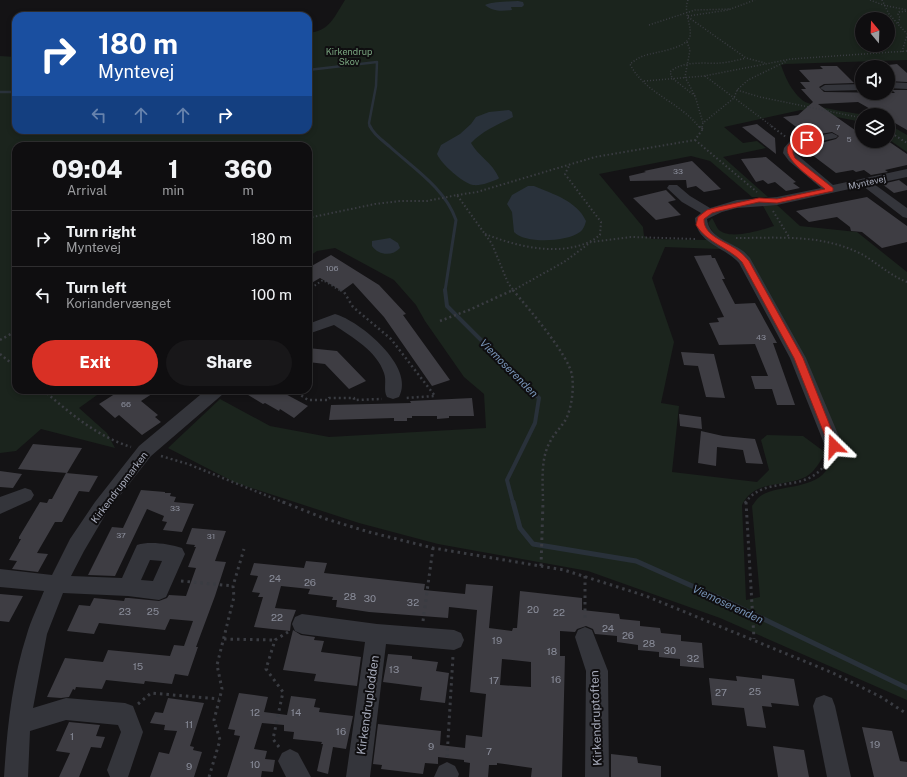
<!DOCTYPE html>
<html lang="en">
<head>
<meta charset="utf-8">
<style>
	:root { --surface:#0f0e10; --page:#181719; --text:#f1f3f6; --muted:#9b9c9f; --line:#2f2e30; --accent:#d93025 }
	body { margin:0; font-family:"Public Sans",sans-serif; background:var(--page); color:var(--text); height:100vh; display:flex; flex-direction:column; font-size:15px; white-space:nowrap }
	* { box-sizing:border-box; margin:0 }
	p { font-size:13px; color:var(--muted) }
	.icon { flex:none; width:22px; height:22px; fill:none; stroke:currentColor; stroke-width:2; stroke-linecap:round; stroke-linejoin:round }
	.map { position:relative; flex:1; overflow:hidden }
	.panel { position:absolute; left:12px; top:142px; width:300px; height:252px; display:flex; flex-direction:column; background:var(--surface); border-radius:12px; box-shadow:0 2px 6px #0003,0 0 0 1px var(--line) }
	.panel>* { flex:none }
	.top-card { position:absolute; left:12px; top:12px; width:300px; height:122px; border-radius:12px; box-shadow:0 2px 6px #0003,0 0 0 1px var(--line); background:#1a4fa0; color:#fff; overflow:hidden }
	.needle { width:26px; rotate:341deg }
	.fabs { position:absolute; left:855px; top:12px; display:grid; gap:8px }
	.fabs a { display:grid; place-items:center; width:40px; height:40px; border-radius:50%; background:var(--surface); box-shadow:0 2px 6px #0003,0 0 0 1px var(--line); font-size:20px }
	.pin { position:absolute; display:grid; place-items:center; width:34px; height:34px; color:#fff; margin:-17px; border:2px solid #fff; border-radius:50%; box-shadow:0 1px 4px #0007 }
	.me { position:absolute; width:44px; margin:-22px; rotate:338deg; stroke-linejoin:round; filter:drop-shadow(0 0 3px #0008) }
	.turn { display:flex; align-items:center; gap:14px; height:84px; padding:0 20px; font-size:18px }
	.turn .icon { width:52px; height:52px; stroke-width:2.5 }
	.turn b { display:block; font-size:28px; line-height:34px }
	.lanes { display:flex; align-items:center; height:38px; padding:0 20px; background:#0003; justify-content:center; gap:20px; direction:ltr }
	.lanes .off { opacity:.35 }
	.eta { display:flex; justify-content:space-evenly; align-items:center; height:68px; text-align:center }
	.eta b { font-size:24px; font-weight:800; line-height:28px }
	.cta { display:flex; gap:8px; margin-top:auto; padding:8px 20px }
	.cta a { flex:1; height:46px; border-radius:24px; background:var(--accent); color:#fff; font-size:16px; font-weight:800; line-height:46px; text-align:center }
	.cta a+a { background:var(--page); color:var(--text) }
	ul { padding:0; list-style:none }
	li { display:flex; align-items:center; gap:12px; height:56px; padding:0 20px; border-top:1px solid var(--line) }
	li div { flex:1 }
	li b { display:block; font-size:15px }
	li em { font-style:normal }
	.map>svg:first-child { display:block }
</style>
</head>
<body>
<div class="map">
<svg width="907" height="777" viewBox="0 0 907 777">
	<rect width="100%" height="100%" fill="#141315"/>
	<g fill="#1b241d" fill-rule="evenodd">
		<path d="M345,0H907V60L786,64L781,65C785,77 791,90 801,99C808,107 854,113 866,115H862V122L801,110L724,127L743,143L757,141L766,148L723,157L768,197H752L710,161L691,156L599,174L643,227L644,236L652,239L707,240L722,246L719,249L665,247L652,278L674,342L661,403L679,406L672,472L757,482L769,470L761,440L767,435L803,436L826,453C821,459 817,468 811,473C791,490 756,476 742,505L746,600L760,597L752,506C755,502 758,497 762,495C780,485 811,489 825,472C830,467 832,458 834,452L744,253C732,245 713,238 708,223L712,218C714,221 716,226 718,229C729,241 761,230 774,226L762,204L777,205L800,226L857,232L907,272V700L720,618L588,571L438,544L359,523L236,483L168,448L220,399L270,426L329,437L486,428L484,394L464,377L425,321L416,305L394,280L335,248L317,251L308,257V146H16V390H104L79,408L107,433L115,448L41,429L16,451L0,453V56L16,57V86L12,92H16V130H308V33C330,31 334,17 345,0ZM862,19H888V45H862Z"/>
		<polygon points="888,124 907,135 907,152 888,139"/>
	</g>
	<g fill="#29313a">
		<path d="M518,1L523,2L524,5L522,7H511L512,10C502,11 493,12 485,5C493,1 508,2 518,1Z"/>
		<path d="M509,110L512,112L513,117C499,124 482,131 471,143C478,156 492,162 499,178L498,179C491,182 481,186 473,185C463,183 441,164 437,154L441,145L460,134L471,124L476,117L489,112Z"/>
		<path d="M528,186H534C553,194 577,201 586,221C585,225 583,230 580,232C567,242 525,244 514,232L512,212L507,204L512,195Z"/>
		<path d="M390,238L398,243L400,248C392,257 378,255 372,246V241Z"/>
	</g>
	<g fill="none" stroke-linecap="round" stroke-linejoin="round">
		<g stroke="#29313a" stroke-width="2.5">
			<polyline points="308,70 377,62 376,86 369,123 370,127"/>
			<polyline points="0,92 16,92"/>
		</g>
		<path stroke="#29313a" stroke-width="3" d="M370,126C373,134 383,141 389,146C413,168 445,188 456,220L445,291"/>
		<polyline stroke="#29313a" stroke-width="4" points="445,290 447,306 539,398 535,423 507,480 513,503"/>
		<polyline stroke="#29313a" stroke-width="5" points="513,502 520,528 533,544 636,561 728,602 907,688"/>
	</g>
	<g fill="#3e3d43" fill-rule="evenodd">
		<polygon points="897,64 907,73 907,82 888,81 888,65"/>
		<polygon points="820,66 837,66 854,83 824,84 819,87 824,92 895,93 892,90 907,90 907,130 888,119 888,115 881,115 858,102 818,104 862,135 862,141 888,141 907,154 907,165 885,170 888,172 871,175 864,170 856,172 853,170 836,173 803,148 836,139 839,136 832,132 808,136 783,117 798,115 813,102 801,89 806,89 800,82 810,82 799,70 823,69"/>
		<polygon points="757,124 775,138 776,154 742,127"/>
		<polygon points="766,157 796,182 793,183 800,188 786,191 775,182 768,184 763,180 756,182 741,159"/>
		<polygon points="692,161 721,189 704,192 696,186 687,188 686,180 630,181 629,176 646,172 644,171"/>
		<polygon points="899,180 907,186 907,190 894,193 882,184"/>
		<polygon points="666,190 676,200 668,202 681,215 656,220 633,198"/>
		<polygon points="867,197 907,226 907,242 882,248 862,232 851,231 850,227 837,217 809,222 796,211"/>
		<polygon points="331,255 379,285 406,314 403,315 450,380 432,386 384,317 353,283 342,291 320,278 308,285 308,268"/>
		<polygon points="711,255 712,258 715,258 725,279 722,279 735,304 755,303 777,343 773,343 795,405 777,405 772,389 755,389 751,376 768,376 755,344 719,345 709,323 719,322 717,318 724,317 694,256"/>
		<polygon points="308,348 337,351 366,381 349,389 325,364 308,362"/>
		<polygon points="681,352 714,354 725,398 706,397 698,366 684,365"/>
		<polygon points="121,390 158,390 141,401 158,415 155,417 161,422 142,435 119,415 115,418 99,404"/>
		<polygon points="240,390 278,390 308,406 294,418 280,409 279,411 265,403 263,404"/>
		<polygon points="472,398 474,416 449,416 449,418 437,419 437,416 412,416 412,418 407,418 407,421 394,421 394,418 329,420 331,405 411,403 410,401"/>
		<polygon points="679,414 701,417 702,429 680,426"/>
		<polygon points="701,431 723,436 755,439 763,464 746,463 743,450 717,447 716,466 698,463"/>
		<polygon points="33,444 56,446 82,448 67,473 18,469"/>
		<polygon points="0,471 22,474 13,488 0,487"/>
		<polygon points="66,473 98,476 89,492 79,491 62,522 55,522 37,553 48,554 38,572 12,569 17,561 9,560 21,539 19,539 19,537 40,502 47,503 49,499 52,499"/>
		<polygon points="141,490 165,492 165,493 171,493 170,496 176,497 174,502 194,504 182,532 163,530 167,522 162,521 164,516 147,509 115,576 88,575 112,527 123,528"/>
		<polygon points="192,528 226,531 215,561 226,562 215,596 196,647 198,647 188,676 175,674 172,684 145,681 144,684 106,680 102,689 76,687 75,690 73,689 69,697 61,698 47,697 65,658 103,662 108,650 170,656 174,645 184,646 193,621 170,619 165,630 99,623 94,634 67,631 79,605 90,606 94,598 124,601 125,598 129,598 159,601 167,598 169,595 186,596 196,568 188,567 196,547 194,547 195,545 186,544"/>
		<path d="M306,561L327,563L324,573L425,584L424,590L465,594L466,584L493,586L489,628L512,631L513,628H517L520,591L582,598V610L619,614L620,619L640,621V626L660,628L661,633L681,635V641L702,643L704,668L680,666V659L659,657V652L638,650V645L617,642V636L595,634L593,629L586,626L577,629L575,632L560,631V656H565L562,777H531L532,768L497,763V765H489L488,777H469L470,763L464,762V760L438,757V764L425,763L423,774L381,769L382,765L373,764L378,724L441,731L440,745L465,748L466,735L482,737L486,694L470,692L477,610L449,607L448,618L369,612L336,607L337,600H332L333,597L308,594L310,589L281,586L275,608L296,610L291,623L290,631L254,627L263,597H258L260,593L252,592L258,576L250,575L254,563L304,568ZM502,659L531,662V687L500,685Z"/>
		<polygon points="0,594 23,596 9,622 0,621"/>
		<polygon points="293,630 301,635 315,637 314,640 324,641 321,652 361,657 357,686 314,681 316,674 283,670"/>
		<polygon points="388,654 412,656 412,659 438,662 436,671 449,673 445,703 420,700 422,687 383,682"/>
		<polygon points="762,675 794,679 799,706 771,703 772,707 762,706 766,728 747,726 744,708 712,705 709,678 737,681 736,676 762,679"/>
		<polygon points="239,693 268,697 264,712 287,715 291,696 316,699 314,707 320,708 319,712 353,716 346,749 333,747 328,774 317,771 323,744 321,744 322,742 293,739 294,732 284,731 284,725 262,723 254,749 267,751 265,759 275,760 273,772 262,771 261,777 227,777 240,736 234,735 235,730 228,729"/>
		<polygon points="168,698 204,703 190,746 194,747 193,750 202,752 194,777 150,777 159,752 169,754 177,731 164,730 165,725 150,723 155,712 163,713"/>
		<polygon points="69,722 100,725 96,736 105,737 101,748 91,747 79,777 59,777 70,753 56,751"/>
		<polygon points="862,727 892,731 900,761 907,762 907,777 874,777"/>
		<polygon points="773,746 804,750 809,777 778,777"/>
		<polygon points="611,754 637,757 638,763 661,766 661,777 611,777"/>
	</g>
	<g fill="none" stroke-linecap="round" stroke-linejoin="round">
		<g stroke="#3a3c42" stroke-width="1.5" stroke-dasharray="1 2" stroke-linecap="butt">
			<path d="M688,0C683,12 692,25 690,36C687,49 654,52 643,56C638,58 634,61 630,64C644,93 680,102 699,127"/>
			<polyline points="870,0 883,5 907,10"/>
			<polyline points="882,0 889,14 907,34"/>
			<polyline points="688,16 728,10 755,0"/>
			<polyline points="688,17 746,58 765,63"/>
			<polyline points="898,23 900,18 898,14 899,12 907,11"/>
			<polyline points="649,25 695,10 731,9"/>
			<polyline points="687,42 690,50 685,77 695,96 703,123"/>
			<polyline points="902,52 907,35"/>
			<polyline points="705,76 773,127"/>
			<polyline points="644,81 704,76 791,59 907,51"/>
			<polyline points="737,90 760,97 862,118"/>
			<path d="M695,96L672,78L670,72C683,60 705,64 721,63C730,62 738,60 746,58"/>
			<polyline points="702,127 703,123 734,98 737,90 748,80 787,61"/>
		</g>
		<g stroke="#3a3c42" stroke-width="2" stroke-dasharray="1.5 2.5" stroke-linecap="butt">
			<polyline points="771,126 786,137"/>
			<polyline points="702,129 703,126"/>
			<polyline points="888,131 907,143"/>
			<polyline points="695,140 757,192"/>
			<polyline points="457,195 477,192 595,157 695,140 702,130 699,126"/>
			<polyline points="773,211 789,237"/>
			<polyline points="308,218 375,204 400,201 427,201 457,195 492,244 508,283 514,291"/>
			<path d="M485,234C516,246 554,256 587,243C592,241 596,238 600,235L601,222L565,174L570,164"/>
			<path d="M736,238C776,238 819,234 857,252C875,260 888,275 907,282"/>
			<polyline points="308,290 323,280 341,291"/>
			<polyline points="512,291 564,262 591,242 631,237 697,239"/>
		</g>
		<g stroke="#3a3c42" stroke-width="2.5" stroke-dasharray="2 3" stroke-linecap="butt">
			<polyline points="340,290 344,292 353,307 391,339 435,396 405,398"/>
			<path d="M513,290C528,308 568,354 572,375C574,388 572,405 567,417C563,426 554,433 550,442C540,459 543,484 543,503"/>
			<polyline points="440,321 469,310 513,290"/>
			<polyline points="0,340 16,331"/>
			<polyline points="0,354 16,367"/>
			<path d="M43,390C70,413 96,436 131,447"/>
			<polyline points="287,390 289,392 291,390"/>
			<polyline points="293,390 308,400 328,400 329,398 354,398 354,400 382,399"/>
			<polyline points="161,456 188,464 285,503"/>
			<path d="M745,503C767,472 808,498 829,458"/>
		</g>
		<g stroke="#3a3c42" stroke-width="3" stroke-dasharray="2.5 4" stroke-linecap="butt">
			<polyline points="283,502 326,519 369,532 433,548 564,570 646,596 833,673 881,697 907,714"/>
			<polyline points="746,502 754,639"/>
			<polyline points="541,566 543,502"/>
			<polyline points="585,576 585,621"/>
			<polyline points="181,581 233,586"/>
			<polyline points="423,621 433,548"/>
			<polyline points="224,639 275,640"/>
			<polyline points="138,704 151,693 219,699"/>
			<polyline points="279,747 273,739 283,692 266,669 275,640 288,632"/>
			<polyline points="447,757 453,656"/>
			<polyline points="209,777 220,740 214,720 222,689 217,665 234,597 233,586 244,549"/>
		</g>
		<g fill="#34353b" fill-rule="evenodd">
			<polygon points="888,82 907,83 907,89 888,88"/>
			<polygon points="862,84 862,90 825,91 820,88 825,85"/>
			<path d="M832,133L838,136L836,138L798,146L795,153L833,185L907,169V177L874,184L907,208V218L903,217L863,186L777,205L737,208L722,212L707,219C709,237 728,241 740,249C744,251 747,255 750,258L806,358L843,446L840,451L834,453L828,451L825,446L790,358L739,263C725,247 696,243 695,218L701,213L682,202L667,188L669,185H677L690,196L710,208L737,200L777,197L821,188L789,161L783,153L784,148L790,141Z"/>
			<path d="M335,314C360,321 416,367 399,397L393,399L387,397C383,390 387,381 384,373C377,351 352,337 334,325L308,334V324Z"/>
			<path d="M206,390H225L223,394L151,456L107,512L84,551L71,576L122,578L137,545C150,541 169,544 182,548L185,554L166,597L159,600L128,596L63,593L47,634L33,708L66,698L125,703L133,706L143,732L128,777H110L107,770L121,732L118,725L66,720L30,731L28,777H4C7,729 12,680 27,634C31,620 38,606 44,591L0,587V569L52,575L70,539L95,502L139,446ZM150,560L162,561L153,581L141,580Z"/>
			<polygon points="25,488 31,490 34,495 31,500 0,514 0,497"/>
			<polygon points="302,614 377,624 454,630 461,633 464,640 461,647 454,650 386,644 370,777 346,777 365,642 302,634 295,631 292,624 295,617"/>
			<polygon points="585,627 592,630 608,671 609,777 585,777 586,671 575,637 578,630"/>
			<polygon points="824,695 832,698 835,706 851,777 827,777 813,706 816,698"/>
			<polygon points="290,749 298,753 311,777 286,777 278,761 282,753"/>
			<polygon points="447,762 455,766 459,774 458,777 434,777 439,766"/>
		</g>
	</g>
	<path fill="#d93025" stroke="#8d1f18" d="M807,139H809V142L796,144L793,148V153L795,158L833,188V191L777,203L759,202L719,211L712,213L704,219C703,237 729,242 740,252C743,254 746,258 749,261L803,358L838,446L837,449H830L829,446L794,358L742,262C728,247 707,243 696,225L698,217L707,210L718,207L759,198L777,199L825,189C816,181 773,154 792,142C795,140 802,139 807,139Z"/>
	<g text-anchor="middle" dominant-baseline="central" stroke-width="4" stroke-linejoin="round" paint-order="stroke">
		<g font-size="8" fill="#8a8d9a">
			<text x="838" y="127">7</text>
			<text x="849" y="139">5</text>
			<text x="678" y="171">33</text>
			<text x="332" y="268">106</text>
			<text x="761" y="337">43</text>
			<text x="126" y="404">66</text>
			<text x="175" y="508">33</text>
			<text x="121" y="535">37</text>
			<text x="211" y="536">31</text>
		</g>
		<g font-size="9" fill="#79a47f" stroke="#0f0e10">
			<text x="349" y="51">Kirkendrup<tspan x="349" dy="10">Skov</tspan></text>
		</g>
		<g font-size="9" fill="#a4a8b7" stroke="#0f0e10">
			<text transform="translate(867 182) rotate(-12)">Myntevej</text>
		</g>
		<g font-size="10" fill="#a4a8b7" stroke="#0f0e10">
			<text transform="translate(119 487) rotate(-53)">Kirkendrupmarken</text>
		</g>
		<g font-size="10" fill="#8a8d9a">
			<text x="275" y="578">24</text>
			<text x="310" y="582">26</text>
			<text x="350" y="596">28</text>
			<text x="370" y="598">30</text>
			<text x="413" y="602">32</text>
			<text x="533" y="609">20</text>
			<text x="125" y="611">23</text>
			<text x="153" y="611">25</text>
			<text x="559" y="612">22</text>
			<text x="277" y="617">22</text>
			<text x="608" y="628">24</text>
			<text x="628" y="635">26</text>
			<text x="497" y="640">19</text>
			<text x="649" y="643">28</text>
			<text x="670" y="650">30</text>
			<text x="552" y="651">18</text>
			<text x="693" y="658">32</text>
			<text x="138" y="666">15</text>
			<text x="394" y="669">13</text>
			<text x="556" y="679">16</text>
			<text x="494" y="680">17</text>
			<text x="755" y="691">25</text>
			<text x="721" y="692">27</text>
			<text x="255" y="712">12</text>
			<text x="296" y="712">14</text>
			<text x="189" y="724">11</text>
			<text x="341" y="731">16</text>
			<text x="72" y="736">1</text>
			<text x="875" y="744">19</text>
			<text x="431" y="746">9</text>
			<text x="489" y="751">7</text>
			<text x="255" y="764">10</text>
			<text x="189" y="766">9</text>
		</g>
		<g font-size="11" font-style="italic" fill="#7793b6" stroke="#0f0e10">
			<text transform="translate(509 368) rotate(45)">Viemoserenden</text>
			<text transform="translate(728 604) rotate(25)">Viemoserenden</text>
		</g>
		<g font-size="12" fill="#a4a8b7" stroke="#0f0e10">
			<text transform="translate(368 705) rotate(-82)">Kirkendruplodden</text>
			<text transform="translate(596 718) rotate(-92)">Kirkendruptoften</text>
		</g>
	</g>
</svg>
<div class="fabs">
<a><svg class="needle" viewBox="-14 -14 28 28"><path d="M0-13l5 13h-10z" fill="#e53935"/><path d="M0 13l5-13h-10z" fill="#9b9c9f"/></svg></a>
<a><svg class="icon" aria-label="sound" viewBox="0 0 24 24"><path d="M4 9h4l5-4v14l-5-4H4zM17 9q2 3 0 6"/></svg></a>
<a><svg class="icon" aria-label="layers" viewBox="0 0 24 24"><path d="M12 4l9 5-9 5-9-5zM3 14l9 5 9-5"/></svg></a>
</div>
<div class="pin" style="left:807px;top:140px;background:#d93025"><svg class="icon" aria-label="arrive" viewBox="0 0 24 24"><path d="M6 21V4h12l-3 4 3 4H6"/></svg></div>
<svg class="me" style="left:834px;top:446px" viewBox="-20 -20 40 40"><path d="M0-17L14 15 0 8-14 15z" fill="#d93025" stroke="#fff" stroke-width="4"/></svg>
<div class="top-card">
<div class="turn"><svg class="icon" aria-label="right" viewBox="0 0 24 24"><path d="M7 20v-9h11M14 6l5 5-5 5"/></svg><div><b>180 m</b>Myntevej</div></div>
<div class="lanes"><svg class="icon off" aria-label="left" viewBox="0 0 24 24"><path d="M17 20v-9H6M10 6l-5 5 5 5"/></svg><svg class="icon off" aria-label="ahead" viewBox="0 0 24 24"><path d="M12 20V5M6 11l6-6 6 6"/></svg><svg class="icon off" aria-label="ahead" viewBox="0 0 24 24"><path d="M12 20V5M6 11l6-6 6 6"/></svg><svg class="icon" aria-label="right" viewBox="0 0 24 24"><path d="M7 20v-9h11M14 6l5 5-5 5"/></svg></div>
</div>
<section class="panel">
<div class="eta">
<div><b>09:04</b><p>Arrival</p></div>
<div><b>1</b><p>min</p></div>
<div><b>360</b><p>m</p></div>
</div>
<ul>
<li><svg class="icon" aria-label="right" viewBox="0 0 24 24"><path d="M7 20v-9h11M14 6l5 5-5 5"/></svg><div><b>Turn right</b><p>Myntevej</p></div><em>180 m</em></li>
<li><svg class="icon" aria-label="left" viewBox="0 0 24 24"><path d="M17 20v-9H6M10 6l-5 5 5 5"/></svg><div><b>Turn left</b><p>Koriandervænget</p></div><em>100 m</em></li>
</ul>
<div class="cta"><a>Exit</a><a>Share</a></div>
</section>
</div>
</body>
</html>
